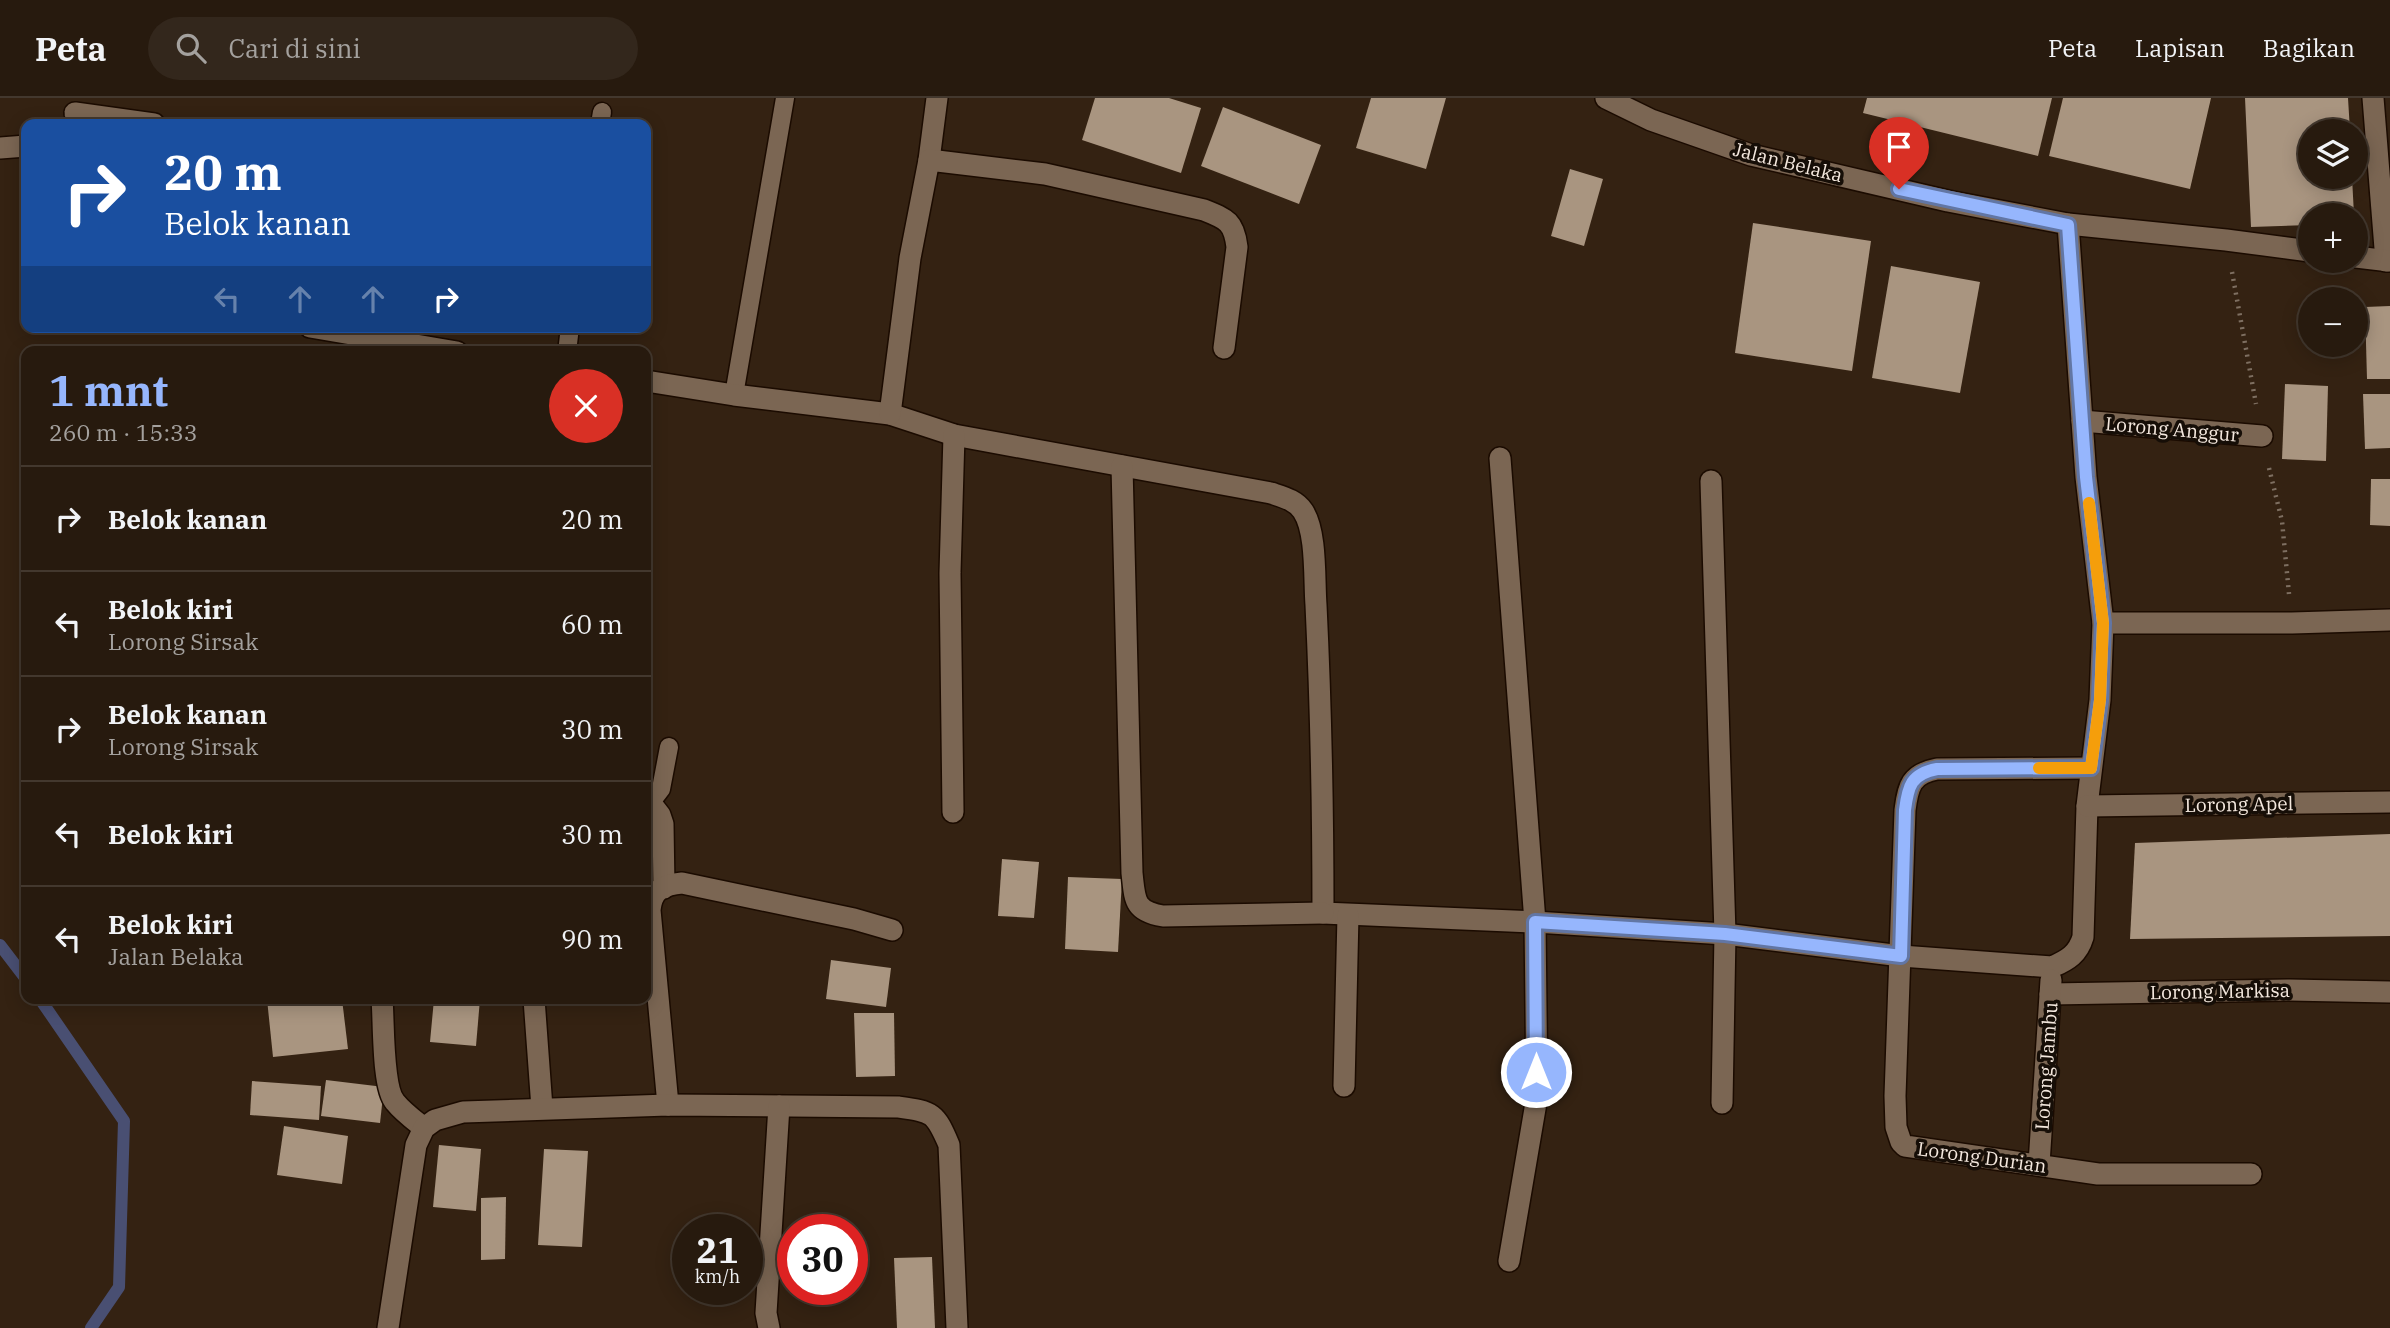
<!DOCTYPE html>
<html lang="id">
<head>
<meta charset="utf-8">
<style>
	:root { --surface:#271a0e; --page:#33271c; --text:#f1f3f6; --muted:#a4a19e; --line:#43382e; --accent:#96b6fd }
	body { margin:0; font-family:"IBM Plex Serif",serif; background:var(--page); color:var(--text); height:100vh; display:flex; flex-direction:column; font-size:26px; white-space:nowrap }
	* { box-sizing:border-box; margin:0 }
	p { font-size:23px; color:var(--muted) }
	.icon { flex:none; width:38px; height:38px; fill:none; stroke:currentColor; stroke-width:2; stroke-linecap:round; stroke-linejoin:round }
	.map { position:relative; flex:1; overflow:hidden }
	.sheet { position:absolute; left:21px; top:248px; width:630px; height:658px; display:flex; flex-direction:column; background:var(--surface); border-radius:14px; box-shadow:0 4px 18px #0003,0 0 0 2px var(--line) }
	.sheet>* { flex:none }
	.banner { position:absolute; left:21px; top:21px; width:630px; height:214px; border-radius:14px; box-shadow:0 4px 18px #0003,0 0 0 2px var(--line); background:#1a4fa0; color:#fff; overflow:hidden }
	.fabs { position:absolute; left:2298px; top:21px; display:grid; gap:14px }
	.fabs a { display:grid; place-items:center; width:70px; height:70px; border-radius:50%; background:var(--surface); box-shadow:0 4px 18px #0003,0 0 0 2px var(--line); font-size:35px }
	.speed { position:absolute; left:672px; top:1116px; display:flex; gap:14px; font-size:35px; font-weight:700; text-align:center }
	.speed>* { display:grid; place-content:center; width:91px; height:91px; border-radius:50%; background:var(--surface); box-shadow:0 4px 18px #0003,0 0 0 2px var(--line); line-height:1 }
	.speed small { font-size:18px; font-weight:400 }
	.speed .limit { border:10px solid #d22; background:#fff; color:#111 }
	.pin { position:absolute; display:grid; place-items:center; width:60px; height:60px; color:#fff; margin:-72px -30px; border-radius:50% 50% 50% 0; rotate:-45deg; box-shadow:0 0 7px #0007 }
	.pin .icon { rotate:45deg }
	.me { position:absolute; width:77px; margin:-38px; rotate:0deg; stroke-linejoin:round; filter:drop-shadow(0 0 5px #0008) }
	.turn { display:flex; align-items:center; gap:24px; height:147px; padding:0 28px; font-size:32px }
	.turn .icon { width:91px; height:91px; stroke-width:2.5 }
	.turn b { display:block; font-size:49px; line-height:60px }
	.lanes { display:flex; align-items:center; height:66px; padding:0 28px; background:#0003; justify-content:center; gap:35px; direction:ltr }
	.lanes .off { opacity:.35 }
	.round { display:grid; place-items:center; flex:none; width:74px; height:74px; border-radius:37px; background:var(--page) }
	.overview { display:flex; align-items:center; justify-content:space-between; height:119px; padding:0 28px }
	h1 { font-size:42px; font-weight:700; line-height:52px; color:var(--accent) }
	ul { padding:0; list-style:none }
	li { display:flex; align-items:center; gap:21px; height:105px; padding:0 28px; border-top:2px solid var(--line) }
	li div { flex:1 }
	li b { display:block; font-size:26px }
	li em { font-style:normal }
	header { display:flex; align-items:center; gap:42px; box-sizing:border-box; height:98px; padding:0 35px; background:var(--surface); border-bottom:2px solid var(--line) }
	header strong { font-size:33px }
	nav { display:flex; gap:38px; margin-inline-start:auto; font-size:24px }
	.search { width:490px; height:63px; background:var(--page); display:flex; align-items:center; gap:18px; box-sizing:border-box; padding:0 24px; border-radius:38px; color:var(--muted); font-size:26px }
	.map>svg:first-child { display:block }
</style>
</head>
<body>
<header>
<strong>Peta</strong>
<div class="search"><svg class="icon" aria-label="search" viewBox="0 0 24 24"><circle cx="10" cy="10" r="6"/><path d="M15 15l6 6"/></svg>Cari di sini</div>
<nav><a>Peta</a><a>Lapisan</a><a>Bagikan</a></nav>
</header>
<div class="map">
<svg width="2390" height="1230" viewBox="0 0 2390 1230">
	<rect width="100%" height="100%" fill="#342212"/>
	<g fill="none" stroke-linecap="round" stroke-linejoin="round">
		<g stroke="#494f72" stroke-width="12">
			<polyline points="0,847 26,881"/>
			<polyline points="40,901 124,1023 119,1189 91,1230"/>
		</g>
	</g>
	<g fill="#a99580">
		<polygon points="1095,0 1169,0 1201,10 1181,75 1082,42"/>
		<polygon points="1371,0 1446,0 1426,71 1356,50"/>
		<polygon points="1867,0 2052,0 2038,58 1863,15"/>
		<polygon points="2063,0 2211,0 2190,91 2049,58"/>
		<polygon points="2245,0 2348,0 2350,33 2310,33 2310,79 2352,79 2354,117 2310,117 2310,127 2251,129"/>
		<polygon points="1223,9 1321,47 1299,106 1201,68"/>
		<polygon points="1570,71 1603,81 1584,148 1551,138"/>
		<polygon points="1753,125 1871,143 1852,273 1735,255"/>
		<polygon points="1891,168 1980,184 1960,295 1872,280"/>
		<polygon points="2390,208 2390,281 2367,281 2365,209"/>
		<polygon points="2285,286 2328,288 2326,363 2282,361"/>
		<polygon points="2363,296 2390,296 2390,350 2365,351"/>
		<polygon points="2371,381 2390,381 2390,428 2370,427"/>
		<polygon points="2390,736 2390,838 2130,841 2135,745"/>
		<polygon points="1002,761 1039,764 1034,820 998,818"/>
		<polygon points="1068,779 1122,781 1118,854 1065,851"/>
		<polygon points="831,862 891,870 886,909 826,901"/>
		<polygon points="267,901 342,901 348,951 273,959"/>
		<polygon points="434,901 480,901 476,948 430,944"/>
		<polygon points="854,915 894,915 895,978 856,979"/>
		<polygon points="326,982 384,989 380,1025 321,1018"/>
		<polygon points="252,983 321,988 319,1022 250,1017"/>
		<polygon points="284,1028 348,1038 342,1086 277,1077"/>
		<polygon points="439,1047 481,1051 476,1113 433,1109"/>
		<polygon points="544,1051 588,1053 582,1149 538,1147"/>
		<polygon points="506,1099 505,1161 481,1162 481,1100"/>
		<polygon points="932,1159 935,1230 897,1230 894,1160"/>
	</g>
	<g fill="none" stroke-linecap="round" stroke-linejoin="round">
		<g stroke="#1b0b00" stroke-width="21">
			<g id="lane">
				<polyline points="600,26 602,14"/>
				<polyline points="567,254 570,229"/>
				<polyline points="734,297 785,0"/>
				<polyline points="651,704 661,691 669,649"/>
			</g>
		</g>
		<g stroke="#1b0b00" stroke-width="24">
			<g id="street">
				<polyline points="1606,0 1651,22 1751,57 1948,103 2068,126 2226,142 2310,153"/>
				<polyline points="2373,0 2386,163"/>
				<polyline points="75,15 154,26"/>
				<polyline points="0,50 26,48"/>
				<polyline points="929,62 937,0"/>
				<polyline points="2356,159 2390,163"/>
				<polyline points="310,229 457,254"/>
				<path d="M646,283L734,297L890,316L954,337L1271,395C1283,399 1296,402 1303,413C1317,434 1314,482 1316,507C1321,610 1323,712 1323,815L1535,824L1725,836L1901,858L2052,869C2068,862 2078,856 2083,839L2087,708L2100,602L2103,525L2086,379L2068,126"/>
				<path d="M890,316L910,160L929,62L1045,76L1204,112C1227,121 1234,124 1237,149L1224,250"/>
				<polyline points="2082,323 2262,338"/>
				<polyline points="1500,360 1535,824 1537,999 1509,1163"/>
				<path d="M1122,368L1132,775C1135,801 1133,813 1163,818L1323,815"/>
				<polyline points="1711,383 1725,836 1722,1005"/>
				<polyline points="2103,525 2292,525 2390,522"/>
				<path d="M2091,670L1937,671C1911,676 1908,688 1905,712L1895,998L1896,1029L1901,1044L1905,1048L2098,1076H2251"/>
				<polyline points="646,699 660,717 663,726 664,790"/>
				<polyline points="2087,708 2390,704"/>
				<polyline points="953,714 950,475 954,337"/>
				<polyline points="2050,896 2289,892 2390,894"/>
				<path d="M382,901C384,924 382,989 395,1004C403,1014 414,1022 424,1030"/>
				<polyline points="534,901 542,1010"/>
				<polyline points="1344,988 1348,817"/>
				<path d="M668,1007L650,812C652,792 662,787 682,785L854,821L892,832"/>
				<polyline points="2039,1066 2051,882"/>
				<path d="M388,1230L416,1047L424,1030L435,1022L463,1014L668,1007L898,1009C933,1014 935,1014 949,1047L957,1230"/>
				<polyline points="769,1230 766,1215 779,1008"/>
			</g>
		</g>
		<g stroke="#7e6f61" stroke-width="4.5" stroke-dasharray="2 5" stroke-linecap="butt">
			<polyline points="2232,174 2256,306"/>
			<polyline points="2269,370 2282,423 2289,496"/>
		</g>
		<use href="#lane" stroke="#7b6653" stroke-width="18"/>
		<use href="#street" stroke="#7b6653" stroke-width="21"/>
	</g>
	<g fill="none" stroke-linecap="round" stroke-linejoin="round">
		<g stroke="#6276a4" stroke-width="18">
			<path id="route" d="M1536,974L1535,824L1725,836L1901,858L1905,712C1908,688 1911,676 1937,671L2091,670L2100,602L2103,525L2086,379L2068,127L1899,91"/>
		</g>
		<use href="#route" stroke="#96b6fd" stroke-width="12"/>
		<polyline stroke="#f59e0b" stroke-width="12" points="2039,670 2091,670 2100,602 2103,525 2089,405"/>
	</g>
	<g text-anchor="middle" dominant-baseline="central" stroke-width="7" stroke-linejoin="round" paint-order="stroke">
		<g font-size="19" fill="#f4e8de" stroke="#160e07">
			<text transform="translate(1788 64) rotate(14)">Jalan Belaka</text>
			<text transform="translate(2172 331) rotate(5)">Lorong Anggur</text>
			<text transform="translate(2239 706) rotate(-1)">Lorong Apel</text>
			<text transform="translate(2220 893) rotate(-1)">Lorong Markisa</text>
			<text transform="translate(2046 968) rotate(-86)">Lorong Jambu</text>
			<text transform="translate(1982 1059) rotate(8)">Lorong Durian</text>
		</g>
	</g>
</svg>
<div class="fabs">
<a><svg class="icon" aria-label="layers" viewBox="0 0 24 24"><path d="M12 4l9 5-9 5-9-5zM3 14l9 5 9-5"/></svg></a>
<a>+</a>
<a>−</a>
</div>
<div class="speed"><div>21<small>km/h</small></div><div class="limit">30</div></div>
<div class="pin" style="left:1899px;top:91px;background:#d93025"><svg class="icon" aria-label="arrive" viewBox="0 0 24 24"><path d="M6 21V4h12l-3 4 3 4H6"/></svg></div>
<svg class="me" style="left:1536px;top:974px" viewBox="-20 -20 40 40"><circle r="17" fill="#96b6fd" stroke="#fff" stroke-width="3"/><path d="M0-11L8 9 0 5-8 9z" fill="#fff"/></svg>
<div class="banner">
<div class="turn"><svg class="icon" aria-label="right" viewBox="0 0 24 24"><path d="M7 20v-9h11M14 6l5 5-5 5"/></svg><div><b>20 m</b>Belok kanan</div></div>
<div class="lanes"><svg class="icon off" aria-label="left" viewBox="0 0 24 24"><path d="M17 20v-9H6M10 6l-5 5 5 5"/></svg><svg class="icon off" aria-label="ahead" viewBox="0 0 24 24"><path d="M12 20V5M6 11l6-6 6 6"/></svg><svg class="icon off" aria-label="ahead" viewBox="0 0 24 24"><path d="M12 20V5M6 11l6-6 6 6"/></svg><svg class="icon" aria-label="right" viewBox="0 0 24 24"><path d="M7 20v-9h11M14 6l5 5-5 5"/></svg></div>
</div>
<section class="sheet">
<div class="overview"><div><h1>1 mnt</h1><p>260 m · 15:33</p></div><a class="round" style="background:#d93025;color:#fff"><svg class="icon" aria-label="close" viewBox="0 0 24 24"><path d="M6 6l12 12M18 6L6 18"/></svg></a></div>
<ul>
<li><svg class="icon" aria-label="right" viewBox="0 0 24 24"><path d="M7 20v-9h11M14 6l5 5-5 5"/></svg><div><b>Belok kanan</b></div><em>20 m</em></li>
<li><svg class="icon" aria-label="left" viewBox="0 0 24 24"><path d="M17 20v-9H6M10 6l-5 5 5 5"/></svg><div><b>Belok kiri</b><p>Lorong Sirsak</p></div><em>60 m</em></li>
<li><svg class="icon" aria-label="right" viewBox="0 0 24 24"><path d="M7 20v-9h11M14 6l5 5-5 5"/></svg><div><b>Belok kanan</b><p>Lorong Sirsak</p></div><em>30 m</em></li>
<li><svg class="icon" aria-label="left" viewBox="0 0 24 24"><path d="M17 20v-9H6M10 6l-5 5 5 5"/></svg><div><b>Belok kiri</b></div><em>30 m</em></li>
<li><svg class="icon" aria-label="left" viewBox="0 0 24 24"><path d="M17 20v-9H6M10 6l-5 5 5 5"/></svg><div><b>Belok kiri</b><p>Jalan Belaka</p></div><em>90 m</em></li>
</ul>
</section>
</div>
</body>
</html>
